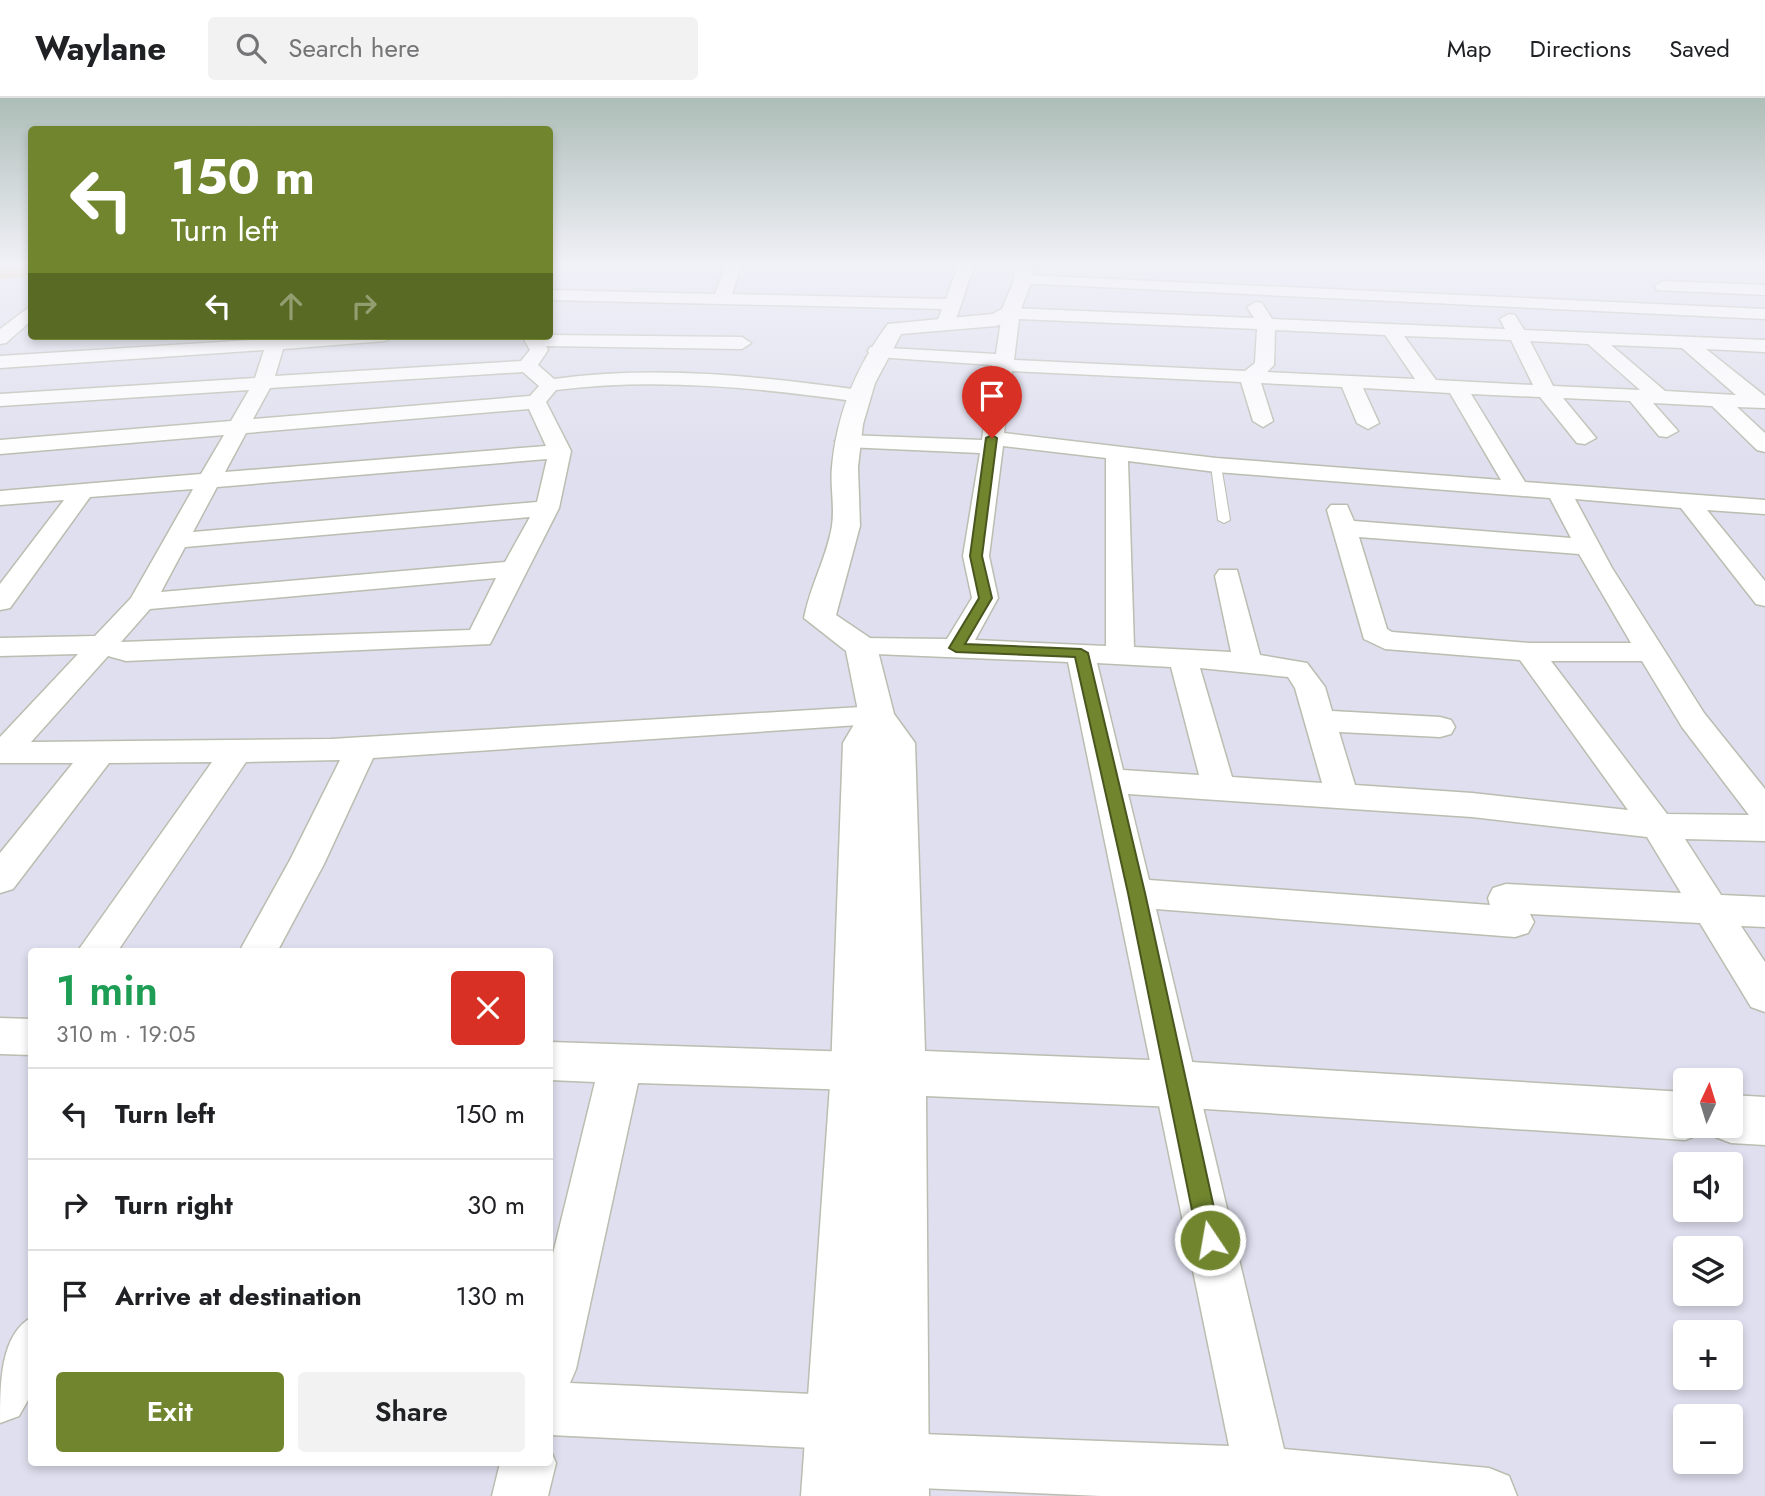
<!DOCTYPE html>
<html lang="en">
<head>
<meta charset="utf-8">
<style>
	:root { --surface:#fff; --page:#f2f2f2; --text:#202124; --muted:#757577; --line:#e0e0e0; --accent:#70852e }
	body { margin:0; font-family:Jost,sans-serif; background:var(--page); color:var(--text); height:100vh; display:flex; flex-direction:column; font-size:26px; white-space:nowrap }
	* { box-sizing:border-box; margin:0 }
	p { font-size:23px; color:var(--muted) }
	.icon { flex:none; width:38px; height:38px; fill:none; stroke:currentColor; stroke-width:2; stroke-linecap:round; stroke-linejoin:round }
	.map { position:relative; flex:1; overflow:hidden }
	.side { position:absolute; left:28px; top:850px; width:525px; height:518px; display:flex; flex-direction:column; background:var(--surface); border-radius:7px; box-shadow:0 4px 10px #0003 }
	.side>* { flex:none }
	.top-card { position:absolute; left:28px; top:28px; width:525px; height:214px; border-radius:7px; box-shadow:0 4px 10px #0003; background:#70852e; color:#fff; overflow:hidden }
	.needle { width:46px; rotate:4deg }
	.fabs { position:absolute; left:1673px; top:970px; display:grid; gap:14px }
	.fabs a { display:grid; place-items:center; width:70px; height:70px; border-radius:7px; background:var(--surface); box-shadow:0 4px 10px #0003; font-size:35px }
	.pin { position:absolute; display:grid; place-items:center; width:60px; height:60px; color:#fff; margin:-72px -30px; border-radius:50% 50% 50% 0; rotate:-45deg; box-shadow:0 0 7px #0007 }
	.pin .icon { rotate:45deg }
	.me { position:absolute; width:77px; margin:-38px; rotate:348deg; stroke-linejoin:round; filter:drop-shadow(0 0 5px #0008) }
	.turn { display:flex; align-items:center; gap:24px; height:147px; padding:0 28px; font-size:32px }
	.turn .icon { width:91px; height:91px; stroke-width:2.5 }
	.turn b { display:block; font-size:49px; line-height:60px }
	.lanes { display:flex; align-items:center; height:66px; padding:0 28px; background:#0003; justify-content:center; gap:35px; direction:ltr }
	.lanes .off { opacity:.35 }
	.round { display:grid; place-items:center; flex:none; width:74px; height:74px; border-radius:7px; background:var(--page) }
	.overview { display:flex; align-items:center; justify-content:space-between; height:119px; padding:0 28px }
	h1 { font-size:42px; font-weight:600; line-height:52px; color:#1e9e55 }
	.action { display:flex; gap:14px; margin-top:auto; padding:14px 28px }
	.action a { flex:1; height:80px; border-radius:7px; background:var(--accent); color:#fff; font-size:28px; font-weight:600; line-height:80px; text-align:center }
	.action a+a { background:var(--page); color:var(--text) }
	ul { padding:0; list-style:none }
	li { display:flex; align-items:center; gap:21px; height:91px; padding:0 28px; border-top:2px solid var(--line) }
	li div { flex:1 }
	li b { display:block; font-size:26px }
	li em { font-style:normal }
	header { display:flex; align-items:center; gap:42px; box-sizing:border-box; height:98px; padding:0 35px; background:var(--surface); border-bottom:2px solid var(--line) }
	header strong { font-size:33px }
	nav { display:flex; gap:38px; margin-inline-start:auto; font-size:24px }
	.search { width:490px; height:63px; background:var(--page); display:flex; align-items:center; gap:18px; box-sizing:border-box; padding:0 24px; border-radius:7px; color:var(--muted); font-size:26px }
	.map>svg:first-child { display:block }
</style>
</head>
<body>
<header>
<strong>Waylane</strong>
<div class="search"><svg class="icon" aria-label="search" viewBox="0 0 24 24"><circle cx="10" cy="10" r="6"/><path d="M15 15l6 6"/></svg>Search here</div>
<nav><a>Map</a><a>Directions</a><a>Saved</a></nav>
</header>
<div class="map">
<svg width="1765" height="1398" viewBox="0 0 1765 1398">
	<rect width="100%" height="100%" fill="#dfdfef"/>
	<g fill="none" stroke-linecap="round" stroke-linejoin="round">
		<polygon fill="#f5ca6d" fill-rule="evenodd" points="32,165 32,178 0,181 0,167"/>
		<g stroke="#babdaf" stroke-width="2">
			<polygon id="service" points="1216,364 1221,367 1230,422 1224,425 1218,422 1211,367"/>
		</g>
		<g stroke="#babdaf" stroke-width="3">
			<g id="minor">
				<polygon points="726,165 742,165 732,196 946,201 957,171 946,165 972,165 974,168 954,227 945,232 936,227 942,211 550,202 550,192 715,196"/>
				<polygon points="1023,177 1765,211 1765,221 1017,185 1015,182"/>
				<polygon points="1663,183 1765,187 1765,197 1657,192 1655,188"/>
				<path d="M1256,204L1262,205L1272,221L1505,231L1500,221L1509,216L1515,217L1524,232L1765,242V254L1706,251L1765,298V310L1737,309L1765,335V354L1757,352L1712,308L1653,305L1678,333L1667,339L1659,338L1630,303L1563,300L1596,340L1585,346L1577,345L1540,299L1471,296L1525,384L1765,402V416L1707,412L1765,483V508L1756,506L1681,410L1575,401L1612,470L1704,615L1765,691V743L1685,741L1721,797L1765,799V829L1741,828L1765,864V914L1751,909L1700,825L1530,816L1534,824L1528,835L1515,839L1156,811L1284,1351L1489,1370L1509,1378L1517,1398H1101L896,1389L877,1381L869,1362L877,1343L896,1335L1229,1348L1068,564L851,555L847,549L851,543L861,540L947,541L972,500L963,458L980,355L846,349L835,343L846,337L982,342L992,267L877,259L870,257L868,253L870,249L996,256L1002,215L1011,210L1254,220L1247,209ZM1019,221L1257,231L1255,265L1245,273L1014,262ZM1275,232L1385,237L1415,281L1267,274L1274,267ZM1404,238L1511,242L1533,287L1436,282ZM1530,243L1588,246L1640,292L1553,288ZM1611,247L1682,250L1736,297L1665,293ZM1012,273L1241,284L1253,323L1263,329L1273,323L1261,285L1342,289L1357,325L1368,331L1379,325L1363,290L1450,295L1501,382L1216,360L1004,335ZM1003,348L1106,360V548L975,542L998,500L989,458ZM1128,363L1216,374L1550,400L1571,440L1354,423L1347,407H1331L1327,412L1364,541L1385,551L1520,562L1628,712L1472,695L1355,687L1339,634L1440,639L1451,636L1455,629L1451,622L1440,619L1332,613L1325,589L1307,565L1260,557L1237,472H1219L1215,478L1231,554L1134,549ZM1359,439L1579,456L1631,545H1529L1392,534L1387,531ZM1551,563H1642L1682,629L1749,717L1667,716ZM1097,565L1171,569L1199,677L1123,672ZM1200,570L1288,579L1295,590L1322,685L1232,679ZM1128,696L1472,719L1647,739L1681,795L1506,786L1493,790L1488,800L1490,807L1149,782Z"/>
				<polygon points="32,207 32,222 6,245 0,246 0,231"/>
				<path d="M550,237L742,239L751,245L742,251L546,248L548,252L538,267L554,281C656,267 758,278 860,292L870,298L860,304C759,290 658,279 556,292L546,304L571,353L559,410L490,546L126,563L108,558L31,644L331,641L877,608L888,611L892,618L888,625L373,660L324,766L277,854H239L290,762L340,662L246,664L117,854H77L212,664L109,665L13,791L0,795V755L73,665H0V639L78,556L0,558V540L95,538L131,500L193,391L90,399L10,510L0,512V486L64,402L0,407V393L201,376L224,337L0,356V342L231,323L249,292L0,308V296L255,280L264,252L0,270V258L269,241L272,238H394L385,243L283,251L275,278L521,263L530,252L522,238ZM523,274L539,288L530,298L253,321L270,290ZM529,311L546,348L225,374L246,335ZM547,361L537,404L193,434L217,389ZM530,419L505,464L161,494L185,449ZM496,480L470,532L121,544L150,511Z"/>
				<polygon points="0,920 32,921 32,957 0,956"/>
				<polygon points="550,944 855,954 870,959 876,973 870,987 855,992 638,985 576,1271 570,1285 835,1297 854,1305 862,1324 854,1343 835,1351 550,1337 550,1168 595,984 550,982"/>
				<path d="M32,1219V1295L19,1318L0,1325C0,1285 0,1237 32,1219Z"/>
				<polygon points="550,1351 556,1365 548,1398 492,1398 500,1365 550,1365"/>
			</g>
		</g>
		<g stroke="#babdaf" stroke-width="3">
			<g id="tertiary">
				<path d="M1015,165H1033L1032,182L1018,219L996,228L901,236L875,285L863,326L858,369L860,428L836,517L873,542L877,549L894,616L915,645L925,953L1175,963L1685,994V1027H1706L1703,1035L1685,1042L1175,1009L926,998L929,1398H801L831,973L843,645L859,618L846,553L804,520C810,488 827,459 832,428C835,408 830,388 832,369C837,315 856,269 888,226L992,216L1002,211L1014,182Z"/>
				<polygon points="1731,997 1765,999 1765,1047 1731,1045 1713,1038 1708,1027 1731,1027"/>
			</g>
		</g>
		<use href="#service" fill="#fff" fill-rule="evenodd"/>
		<use href="#minor" fill="#fff" fill-rule="evenodd"/>
		<use href="#tertiary" fill="#fff" fill-rule="evenodd"/>
	</g>
	<linearGradient id="sky" x2="0" y2="1"><stop stop-color="#adbdb7"/><stop offset="0.46" stop-color="#f1f1f8"/><stop offset="1" stop-color="#f1f1f8" stop-opacity="0"/></linearGradient>
	<rect width="1765" height="361" fill="url(#sky)"/>
	<polygon fill="#70852e" stroke="#49561e" stroke-width="2" points="992,337 997,340 982,458 992,500 965,546 1081,551 1088,555 1145,795 1221,1142 1218,1150 1210,1154 1202,1150 1198,1142 1128,795 1075,559 956,554 949,550 979,500 970,458 986,340"/>
</svg>
<div class="fabs">
<a><svg class="needle" viewBox="-14 -14 28 28"><path d="M0-13l5 13h-10z" fill="#e53935"/><path d="M0 13l5-13h-10z" fill="#757577"/></svg></a>
<a><svg class="icon" aria-label="sound" viewBox="0 0 24 24"><path d="M4 9h4l5-4v14l-5-4H4zM17 9q2 3 0 6"/></svg></a>
<a><svg class="icon" aria-label="layers" viewBox="0 0 24 24"><path d="M12 4l9 5-9 5-9-5zM3 14l9 5 9-5"/></svg></a>
<a>+</a>
<a>−</a>
</div>
<div class="pin" style="left:992px;top:340px;background:#d93025"><svg class="icon" aria-label="arrive" viewBox="0 0 24 24"><path d="M6 21V4h12l-3 4 3 4H6"/></svg></div>
<svg class="me" style="left:1210px;top:1142px" viewBox="-20 -20 40 40"><circle r="17" fill="#70852e" stroke="#fff" stroke-width="3"/><path d="M0-11L8 9 0 5-8 9z" fill="#fff"/></svg>
<div class="top-card">
<div class="turn"><svg class="icon" aria-label="left" viewBox="0 0 24 24"><path d="M17 20v-9H6M10 6l-5 5 5 5"/></svg><div><b>150 m</b>Turn left</div></div>
<div class="lanes"><svg class="icon" aria-label="left" viewBox="0 0 24 24"><path d="M17 20v-9H6M10 6l-5 5 5 5"/></svg><svg class="icon off" aria-label="ahead" viewBox="0 0 24 24"><path d="M12 20V5M6 11l6-6 6 6"/></svg><svg class="icon off" aria-label="right" viewBox="0 0 24 24"><path d="M7 20v-9h11M14 6l5 5-5 5"/></svg></div>
</div>
<section class="side">
<div class="overview"><div><h1>1 min</h1><p>310 m · 19:05</p></div><a class="round" style="background:#d93025;color:#fff"><svg class="icon" aria-label="close" viewBox="0 0 24 24"><path d="M6 6l12 12M18 6L6 18"/></svg></a></div>
<ul>
<li><svg class="icon" aria-label="left" viewBox="0 0 24 24"><path d="M17 20v-9H6M10 6l-5 5 5 5"/></svg><div><b>Turn left</b></div><em>150 m</em></li>
<li><svg class="icon" aria-label="right" viewBox="0 0 24 24"><path d="M7 20v-9h11M14 6l5 5-5 5"/></svg><div><b>Turn right</b></div><em>30 m</em></li>
<li><svg class="icon" aria-label="arrive" viewBox="0 0 24 24"><path d="M6 21V4h12l-3 4 3 4H6"/></svg><div><b>Arrive at destination</b></div><em>130 m</em></li>
</ul>
<div class="action"><a>Exit</a><a>Share</a></div>
</section>
</div>
</body>
</html>
